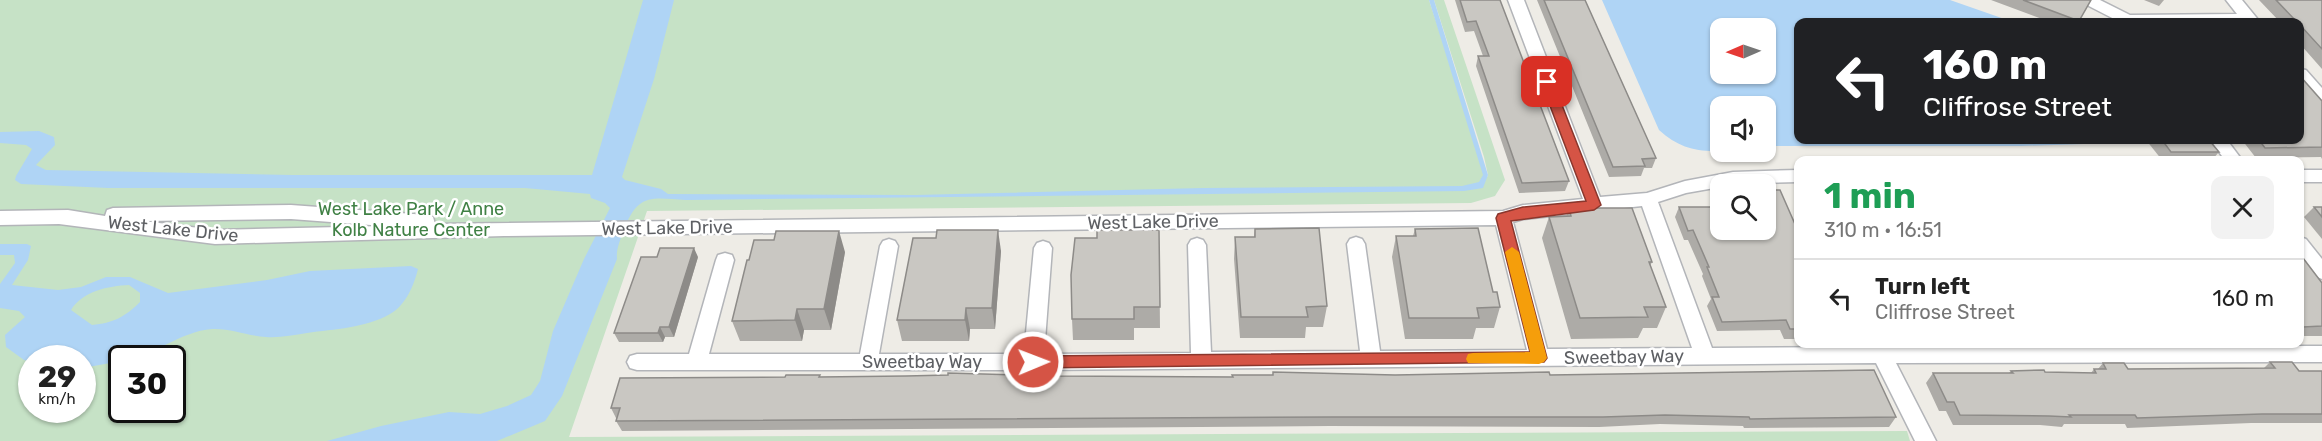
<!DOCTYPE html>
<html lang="en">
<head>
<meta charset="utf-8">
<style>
	:root { --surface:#fff; --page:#f2f2f2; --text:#222; --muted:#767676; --line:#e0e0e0 }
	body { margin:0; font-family:Rubik,sans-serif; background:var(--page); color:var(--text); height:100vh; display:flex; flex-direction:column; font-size:22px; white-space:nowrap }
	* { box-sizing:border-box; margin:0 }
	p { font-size:20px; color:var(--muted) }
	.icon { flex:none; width:33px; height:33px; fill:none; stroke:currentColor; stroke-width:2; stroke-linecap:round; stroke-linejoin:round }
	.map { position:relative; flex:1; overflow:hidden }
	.side { position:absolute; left:1794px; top:156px; width:510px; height:192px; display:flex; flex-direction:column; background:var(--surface); border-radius:12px; box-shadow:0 2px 4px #0004 }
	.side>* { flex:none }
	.top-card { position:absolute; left:1794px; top:18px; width:510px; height:126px; border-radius:12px; box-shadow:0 2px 4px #0004; background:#202124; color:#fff; overflow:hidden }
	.needle { width:39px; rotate:268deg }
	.buttons { position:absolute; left:1710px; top:18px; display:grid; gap:12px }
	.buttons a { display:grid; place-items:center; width:66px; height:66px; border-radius:12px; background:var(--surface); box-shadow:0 2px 4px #0004; font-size:30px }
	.speed { position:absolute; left:18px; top:345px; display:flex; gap:12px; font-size:30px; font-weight:700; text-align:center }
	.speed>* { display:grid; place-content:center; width:78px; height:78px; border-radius:50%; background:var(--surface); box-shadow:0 2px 4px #0004; line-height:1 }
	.speed small { font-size:15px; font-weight:400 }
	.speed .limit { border:3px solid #111; border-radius:9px; background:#fff; color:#111 }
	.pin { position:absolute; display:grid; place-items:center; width:51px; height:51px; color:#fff; margin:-26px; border-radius:12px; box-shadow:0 3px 9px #0006 }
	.me { position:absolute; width:66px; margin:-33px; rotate:89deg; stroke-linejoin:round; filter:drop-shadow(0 0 4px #0008) }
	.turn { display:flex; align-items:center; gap:21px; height:126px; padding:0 30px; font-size:27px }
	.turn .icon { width:78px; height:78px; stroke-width:2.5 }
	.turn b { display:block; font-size:42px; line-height:51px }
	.round { display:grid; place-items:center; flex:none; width:63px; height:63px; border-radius:12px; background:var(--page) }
	.summary { display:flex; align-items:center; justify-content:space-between; height:102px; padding:0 30px }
	h1 { font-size:36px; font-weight:700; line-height:45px; color:#1e9e55 }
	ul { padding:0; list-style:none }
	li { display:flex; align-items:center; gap:18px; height:78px; padding:0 30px; border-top:2px solid var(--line) }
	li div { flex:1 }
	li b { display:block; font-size:22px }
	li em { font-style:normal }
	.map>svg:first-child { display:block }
</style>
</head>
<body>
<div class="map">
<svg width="2322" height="441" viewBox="0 0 2322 441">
	<rect width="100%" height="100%" fill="#eeece6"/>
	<path fill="#c6e2c6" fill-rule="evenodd" d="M0,0H1429L1487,177L1488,175L1484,157L1434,0H1444L1505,180L1495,196L1471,203L647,211L569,437L1907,431L1910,441H0ZM32,358H82V410H32ZM122,358H172V410H122Z"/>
	<g fill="#afd4f5" fill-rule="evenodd">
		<path d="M643,0H674L654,79L622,177L625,180L661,189L668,194L916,195L1203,188L1462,186L1479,182L1483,175L1429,0H1434L1488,175L1483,188L1464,191L686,200C649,197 637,194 623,232C620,241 616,249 617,259L562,396L545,421L497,441H327L381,426L449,412L480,414L507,406L531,395L540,381L553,331L584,259L610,208L605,203L591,198L590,194L525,188H108L21,184L15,180L16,176L32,149L26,145L0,143V132L39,131L54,137L55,145L36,165L46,170L292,175H592Z"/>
		<path d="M1602,0H1950L2013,22H1798V140H2114L2113,143L2021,146H1766V106H1720V151C1695,152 1678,147 1659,130ZM1720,28H1766V74H1720Z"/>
		<path d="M0,244H27L31,246L28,260L12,285L58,290L81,287L106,277H130L168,293L267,280L310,271L411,266L418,269C414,285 406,305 390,314C366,328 334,329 307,333C293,335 280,338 266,337C248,336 230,328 212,329C180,331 153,358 122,358L121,361L83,368L82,358H32L31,362L24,360L6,347L5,335L25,317L19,311L0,308V284L15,263L14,255H0ZM129,285L140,293V302C125,317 113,323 92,325L71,310C83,291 108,286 129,285Z"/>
	</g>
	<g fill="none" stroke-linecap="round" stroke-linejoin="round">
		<g stroke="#b3b5b9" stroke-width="3">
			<g id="minor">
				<path d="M1508,0H1524L1600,197L1647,193L1685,181L1733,172L1798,170V182L1720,184V187L1686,193L1658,202L1712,348L1868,347V344H1886L1888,347L2322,346V362L1896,363L1936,441H1915L1876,363L1033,370H637L630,368L627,362L630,356L637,354H689L716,260L718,255L725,253L732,255L734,260L709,354H860L880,246L883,241L889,239L895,241L898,246L879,354H1024L1034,248L1037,243L1043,241L1049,243L1052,248L1044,354L1191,353L1188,245L1191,240L1197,238L1203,240L1206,245L1211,352L1360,351L1347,244L1350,239L1356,237L1362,239L1365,244L1380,351L1527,350L1496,225L504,236L215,244L59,224L0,225V211L68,210L105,216L107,210L113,208L291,205L427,215L433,217L435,224L1503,211L1523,205L1583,199ZM1642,206L1692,348L1547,349L1513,222L1523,219ZM291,219L384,226L215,230L143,221Z"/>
				<polygon points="2080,0 2100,0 2130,15 2237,14 2226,0 2242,0 2260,22 2120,22 2083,3"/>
				<polygon points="2300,69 2306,70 2322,88 2322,105 2316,103 2300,84"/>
				<polygon points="2210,140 2227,140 2242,160 2225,160"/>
				<rect x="2300" y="170" width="22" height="12"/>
				<path d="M2300,237L2306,239L2322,259V279C2304,273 2298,253 2300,237Z"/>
			</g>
		</g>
		<use href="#minor" fill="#fff" fill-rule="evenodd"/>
	</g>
	<g fill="#adaba7">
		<polygon points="1455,0 1500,0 1569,181 1565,191 1519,193 1476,66 1478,56 1483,56 1474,31 1465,32"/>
		<polygon points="1537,0 1585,0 1656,158 1652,168 1644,168 1641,176 1609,177"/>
		<polygon points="1991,0 2091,0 2078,22 2050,22"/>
		<polygon points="2144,0 2164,0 2159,6"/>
		<polygon points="2259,0 2322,0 2322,69 2300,44 2300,22 2280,22"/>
		<polygon points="2322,101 2322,159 2321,157 2256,158 2242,140 2300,140"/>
		<polygon points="2146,140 2209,140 2219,152 2212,160 2162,160"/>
		<polygon points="1679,207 1798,231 1798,339 1784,339 1780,330 1717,331 1707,306 1711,299 1702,276 1703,274 1688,240 1684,240 1675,217"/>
		<polygon points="2314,207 2322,207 2322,239 2304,217"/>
		<polygon points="1569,208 1652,262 1650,266 1666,307 1657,328 1643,328 1638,338 1571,339 1542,238 1549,217 1566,217"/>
		<polygon points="1255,229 1327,306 1323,327 1306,327 1305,338 1240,338 1234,259 1235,237 1254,237"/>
		<polygon points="1415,229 1493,292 1500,307 1494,328 1476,328 1473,339 1405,339 1392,257 1396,236 1413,236"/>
		<polygon points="1159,230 1160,328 1134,328 1134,340 1073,340 1072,319 1097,238"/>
		<polygon points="1001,251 995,329 970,329 969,341 902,341 897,320"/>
		<polygon points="845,252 831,330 804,330 802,341 740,341 732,321"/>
		<polygon points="2300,254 2322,283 2322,336 2300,336"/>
		<polygon points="698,257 674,337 665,337 663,342 619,342 614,333"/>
		<polygon points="2270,362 2299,371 2322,371 2322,423 2251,423 2127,428 2125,424 2064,424 2062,427 2040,425 1953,425 1946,411 1939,411 1926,383 1933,373 2009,373 2011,371 2045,372 2091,373 2094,369 2098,369 2103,363 2128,369 2264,368"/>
		<polygon points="1395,375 1550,375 1896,417 1889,427 1744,428 1743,426 1660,424 1599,427 1330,426 622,431 616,421 617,418 616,418 611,408 820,377 1232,377"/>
	</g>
	<g fill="#8d8b88">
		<polygon points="998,230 1001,251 995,329 992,308"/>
		<polygon points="839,231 845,252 831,330 824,309"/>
		<polygon points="694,248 698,257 674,337 669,327"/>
		<polygon points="966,308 970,329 969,341 965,320"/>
		<polygon points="797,309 804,330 802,341 795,320"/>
		<polygon points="660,327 665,337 663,342 658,333"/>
	</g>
	<g fill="#c9c7c2" stroke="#8d8b88" stroke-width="1.5">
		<polygon points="1460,0 1500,0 1569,181 1522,183 1478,56 1489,56 1476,21 1467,22"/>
		<polygon points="1544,0 1585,0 1656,158 1642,159 1645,166 1613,167"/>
		<polygon points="2023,0 2091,0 2079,21"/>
		<polygon points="2276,0 2322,0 2322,49 2300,25 2300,22 2297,22"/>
		<polygon points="2160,20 2202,20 2204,22 2162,22"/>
		<polygon points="2300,76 2322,101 2322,147 2265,148 2259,140 2300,140"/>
		<polygon points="2162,140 2209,140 2219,152 2171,152"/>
		<polygon points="1766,190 1780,190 1798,231 1798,329 1790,329 1786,320 1722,322 1712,297 1719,297 1707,267 1709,267 1693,230 1688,231 1679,207 1720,207 1720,230 1766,230"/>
		<polygon points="2314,207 2322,207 2322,217"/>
		<polygon points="1569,208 1632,208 1652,262 1649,262 1666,307 1644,307 1648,317 1580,318 1549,217 1571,216"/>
		<polygon points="1319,228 1327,306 1306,307 1308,317 1241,317 1235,237 1255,237 1255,229"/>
		<polygon points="1478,228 1493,292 1497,292 1500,307 1477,308 1479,318 1409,318 1396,236 1416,236 1415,229"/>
		<polygon points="937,230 998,230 992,308 966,308 965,320 897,320 913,238 936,238"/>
		<polygon points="1097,230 1159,230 1160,307 1134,307 1134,319 1072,319 1071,275 1075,238 1097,238"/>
		<polygon points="776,231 839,231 824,309 797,309 795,320 732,321 747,260 749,260 754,240 774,240"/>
		<polygon points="660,248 694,248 669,327 660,327 658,333 614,333 641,257 657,257"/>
		<polygon points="2300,254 2322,283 2322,326 2303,327 2300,321"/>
		<polygon points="2270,362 2292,362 2299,371 2322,371 2322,414 2262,414 2137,418 2135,415 2069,415 2071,417 2049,416 1960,415 1954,402 1947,402 1933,373 2013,373 2011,371 2044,370 2045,372 2096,373 2094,369 2106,369 2103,363 2124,363 2128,369 2275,368"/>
		<polygon points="1874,370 1896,417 1750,419 1749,417 1665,415 1603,417 1332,417 616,421 620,408 611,408 620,378 785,377 786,375 820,375 819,377 906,376 948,375 948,373 1056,376 1233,377 1232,375 1273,375 1273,372 1395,375 1549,372 1550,375"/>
	</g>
	<polygon fill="#d55445" stroke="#8a372d" stroke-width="1.5" points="1547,78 1553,82 1601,205 1594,210 1511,221 1547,358 1544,362 1033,368 1027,367 1025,362 1027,358 1033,356 1530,352 1496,218 1498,214 1523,207 1586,201 1541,82"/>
	<polygon fill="#f59e0b" points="1512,247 1519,252 1547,358 1544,362 1539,364 1468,363 1466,359 1468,354 1473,353 1530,352 1505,252"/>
	<g text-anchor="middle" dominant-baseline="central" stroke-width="5" stroke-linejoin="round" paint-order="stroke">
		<g font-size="18" fill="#408145" stroke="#fff">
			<text x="411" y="209">West Lake Park / Anne<tspan x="411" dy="21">Kolb Nature Center</tspan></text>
		</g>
		<g font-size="18" fill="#5e6064" stroke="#fff">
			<text transform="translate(1153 222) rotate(-1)">West Lake Drive</text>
			<text transform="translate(667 228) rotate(-1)">West Lake Drive</text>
			<text transform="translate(173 229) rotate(6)">West Lake Drive</text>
			<text transform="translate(1624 357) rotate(-1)">Sweetbay Way</text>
			<text x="922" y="362">Sweetbay Way</text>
		</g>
	</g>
</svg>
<div class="buttons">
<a><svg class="needle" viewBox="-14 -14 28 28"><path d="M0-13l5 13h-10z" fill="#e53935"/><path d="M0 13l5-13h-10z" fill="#767676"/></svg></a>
<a><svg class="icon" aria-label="sound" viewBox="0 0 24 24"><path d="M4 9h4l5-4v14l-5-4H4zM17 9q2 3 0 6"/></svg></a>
<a><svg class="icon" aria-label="search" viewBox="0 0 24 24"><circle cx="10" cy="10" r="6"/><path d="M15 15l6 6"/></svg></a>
</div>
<div class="speed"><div>29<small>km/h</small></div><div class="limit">30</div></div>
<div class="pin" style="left:1547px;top:82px;background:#d93025"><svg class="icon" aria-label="arrive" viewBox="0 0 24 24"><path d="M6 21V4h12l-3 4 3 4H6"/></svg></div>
<svg class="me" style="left:1033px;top:362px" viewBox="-20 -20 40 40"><circle r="17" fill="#d55445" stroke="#fff" stroke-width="3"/><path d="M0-11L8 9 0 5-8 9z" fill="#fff"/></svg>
<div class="top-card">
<div class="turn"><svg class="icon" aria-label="left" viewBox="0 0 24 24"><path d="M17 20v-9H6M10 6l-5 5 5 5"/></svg><div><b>160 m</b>Cliffrose Street</div></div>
</div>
<section class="side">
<div class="summary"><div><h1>1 min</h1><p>310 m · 16:51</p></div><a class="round"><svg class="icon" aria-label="close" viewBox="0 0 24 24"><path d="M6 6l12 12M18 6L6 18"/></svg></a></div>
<ul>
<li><svg class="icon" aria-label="left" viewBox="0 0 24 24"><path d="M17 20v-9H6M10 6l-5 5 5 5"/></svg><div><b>Turn left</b><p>Cliffrose Street</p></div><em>160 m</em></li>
</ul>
</section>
</div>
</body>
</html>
